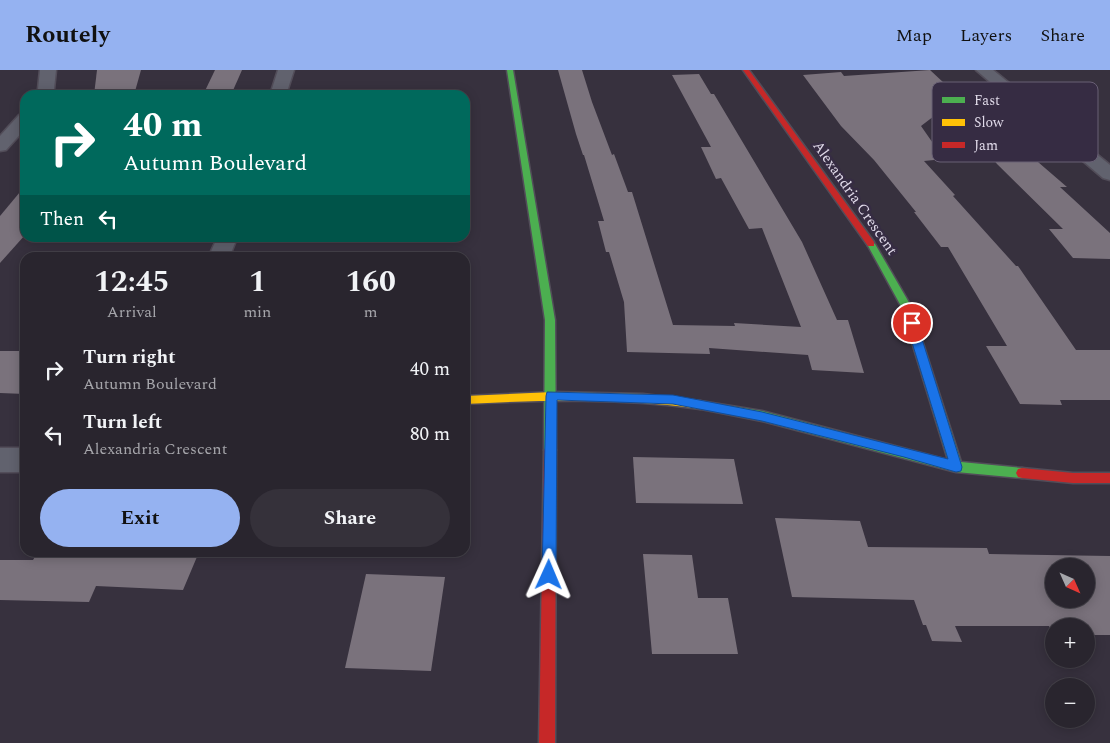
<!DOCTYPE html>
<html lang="en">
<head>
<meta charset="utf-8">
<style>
	:root { --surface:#29252e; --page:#35313a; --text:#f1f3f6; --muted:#a5a5aa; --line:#45424a; --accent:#95b2f1 }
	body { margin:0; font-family:Spectral,serif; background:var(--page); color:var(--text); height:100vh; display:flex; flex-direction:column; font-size:19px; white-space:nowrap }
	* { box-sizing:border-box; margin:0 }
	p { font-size:16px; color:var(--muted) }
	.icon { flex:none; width:28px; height:28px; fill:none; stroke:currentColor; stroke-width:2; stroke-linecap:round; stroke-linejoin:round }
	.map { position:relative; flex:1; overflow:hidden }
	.panel { position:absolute; left:20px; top:182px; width:450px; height:305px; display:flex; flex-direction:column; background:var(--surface); border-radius:15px; box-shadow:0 2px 12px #0003,0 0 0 1px var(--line) }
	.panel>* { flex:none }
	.guide { position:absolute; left:20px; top:20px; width:450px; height:152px; border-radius:15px; box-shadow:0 2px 12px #0003,0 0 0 1px var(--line); background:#00695c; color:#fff; overflow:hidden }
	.needle { width:32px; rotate:135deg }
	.controls { position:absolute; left:1045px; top:488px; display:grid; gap:10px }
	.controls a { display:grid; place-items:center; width:50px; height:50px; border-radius:50%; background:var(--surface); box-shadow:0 2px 12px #0003,0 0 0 1px var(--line); font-size:25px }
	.pin { position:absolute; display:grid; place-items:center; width:42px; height:42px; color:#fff; margin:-21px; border:2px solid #fff; border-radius:50%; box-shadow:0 1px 5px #0007 }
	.me { position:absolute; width:55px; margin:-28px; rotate:1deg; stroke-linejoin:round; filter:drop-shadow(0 0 4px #0008) }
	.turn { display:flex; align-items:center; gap:18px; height:105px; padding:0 20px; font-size:22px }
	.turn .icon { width:65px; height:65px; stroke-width:2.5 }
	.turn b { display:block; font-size:35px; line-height:42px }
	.then { display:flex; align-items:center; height:48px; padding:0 20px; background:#0003; gap:10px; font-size:19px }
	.eta { display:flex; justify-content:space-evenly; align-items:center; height:85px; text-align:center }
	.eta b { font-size:30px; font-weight:700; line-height:35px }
	.button { display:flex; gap:10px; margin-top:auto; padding:10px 20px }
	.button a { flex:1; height:58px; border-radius:30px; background:var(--accent); color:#111; font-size:20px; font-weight:700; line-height:58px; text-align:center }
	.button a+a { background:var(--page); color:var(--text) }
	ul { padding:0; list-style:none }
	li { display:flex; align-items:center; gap:15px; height:65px; padding:0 20px }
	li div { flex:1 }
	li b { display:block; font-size:19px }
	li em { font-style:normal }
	header { display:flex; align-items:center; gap:30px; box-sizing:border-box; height:70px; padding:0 25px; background:var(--accent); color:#111 }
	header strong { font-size:24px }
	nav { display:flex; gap:28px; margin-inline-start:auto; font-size:18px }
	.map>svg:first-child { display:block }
</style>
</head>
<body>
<header>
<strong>Routely</strong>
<nav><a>Map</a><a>Layers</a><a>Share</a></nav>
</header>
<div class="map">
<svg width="1110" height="673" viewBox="0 0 1110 673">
	<rect width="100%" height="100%" fill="#37313e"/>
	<g fill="#7a727c" fill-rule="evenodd">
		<polygon points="97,0 141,0 134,25 94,25"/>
		<polygon points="215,0 242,0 231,25 203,25"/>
		<polygon points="558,0 582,0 592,32 612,85 614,84 628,122 632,122 673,255 735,256 734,253 801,257 762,158 749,159 721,108 716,109 701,77 711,77 672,5 699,4 711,24 714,24 802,172 837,250 848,250 864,303 812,300 808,285 709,278 710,284 627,282 624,232 609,182 606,182 598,151 604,151 584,85 583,85 576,64"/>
		<polygon points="930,0 959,27 921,56 944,89 924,91 955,125 953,126 1016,196 1018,196 1076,280 1110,280 1110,330 1060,330 1062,335 1020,334 986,276 1007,276 948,177 941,177 914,142 916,142 874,90 841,56 803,5 841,2 844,6"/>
		<polygon points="962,27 1033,92 1038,92 1067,117 1060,117 1110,163 1110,189 1073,188 1049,159 1063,159 997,94 951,37"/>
		<polygon points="25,116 25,165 0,193 0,146"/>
		<polygon points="0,281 25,281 25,324 0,323"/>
		<polygon points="633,387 734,389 743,434 636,433"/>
		<path d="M775,448L860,451L868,477L987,478L989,484L1110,486V565H1086V556H1054L1053,565L1049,556H955L962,572L932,571L926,555H923L914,530L792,527ZM1054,496H1086V529H1054Z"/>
		<polygon points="74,482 199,482 183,520 96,516 89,532 0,530 0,490 33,490 36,485 72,485"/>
		<polygon points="643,484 692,485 698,528 728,528 738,584 652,584"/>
		<polygon points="366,504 445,507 431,601 345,598"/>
	</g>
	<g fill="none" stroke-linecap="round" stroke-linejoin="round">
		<g stroke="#524d59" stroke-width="3">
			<g id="street">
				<polygon points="40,0 56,0 54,19 50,25 34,25 38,19"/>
				<polygon points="278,0 294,0 286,25 270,25"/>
				<polygon points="976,0 993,0 1110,95 1110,110 1103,108"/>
				<polygon points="25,44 25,59 6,80 0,81 0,66 19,45"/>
				<polygon points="217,168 237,168 229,188 208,188"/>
				<rect x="0" y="378" width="25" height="24"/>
			</g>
		</g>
		<g stroke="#524d59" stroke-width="3">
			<g id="fast">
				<polygon points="507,0 513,0 555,250 556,380 554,383 550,385 546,383 544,380 545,250"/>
				<polygon points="871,171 875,174 911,236 961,392 1022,398 1026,399 1028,403 1026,407 1022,408 956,402 762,351 696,338 694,335 696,332 700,331 762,341 948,390 901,236 867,174"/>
			</g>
		</g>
		<g stroke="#524d59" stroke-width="3">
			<path id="slow" d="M553,322L643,324L700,331L704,332L706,335L704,338L700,339C622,328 544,330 465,334V326Z"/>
		</g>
		<g stroke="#524d59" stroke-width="3">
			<g id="jam">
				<polygon points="743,0 749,0 874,172 874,176 868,176"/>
				<polygon points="550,375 554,377 556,380 555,673 539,673 544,380 546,377"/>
				<polygon points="1022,398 1073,403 1110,403 1110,413 1073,413 1022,408 1018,407 1016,403 1018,399"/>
			</g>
		</g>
		<use href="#street" fill="#61626e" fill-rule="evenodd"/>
		<use href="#fast" fill="#4caf50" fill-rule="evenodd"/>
		<use href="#slow" fill="#ffc107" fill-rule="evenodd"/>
		<use href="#jam" fill="#c62828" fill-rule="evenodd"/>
	</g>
	<polygon fill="#1a73e8" stroke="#114b97" points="912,250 917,253 962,397 961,401 956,402 904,387 762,351 673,334 557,330 556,505 554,510 549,512 544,510 542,505 546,326 547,322 673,325 762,342 948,389 906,253"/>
	<g text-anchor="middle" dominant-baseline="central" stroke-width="5" stroke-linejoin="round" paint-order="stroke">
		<g font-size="15" fill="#e0dae9" stroke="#362c43">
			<text transform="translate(855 128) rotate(55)">Alexandria Crescent</text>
		</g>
	</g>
	<rect x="932" y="12" width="166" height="80" rx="8" fill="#362c43" stroke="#696075" stroke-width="1"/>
	<rect x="942" y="27" width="23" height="6" fill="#4caf50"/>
	<rect x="942" y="49" width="23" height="7" fill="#ffc107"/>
	<rect x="942" y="72" width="23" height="6" fill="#c62828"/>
	<g font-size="14" fill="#e0dae9">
		<text x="974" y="35">Fast</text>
		<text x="974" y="57">Slow</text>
		<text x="974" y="80">Jam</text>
	</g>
</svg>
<div class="controls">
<a><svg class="needle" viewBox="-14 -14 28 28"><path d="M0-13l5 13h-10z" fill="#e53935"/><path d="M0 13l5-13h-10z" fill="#a5a5aa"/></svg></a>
<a>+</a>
<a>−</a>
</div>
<div class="pin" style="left:912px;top:253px;background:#d93025"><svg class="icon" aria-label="arrive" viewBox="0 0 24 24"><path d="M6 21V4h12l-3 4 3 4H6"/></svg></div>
<svg class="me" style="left:549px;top:505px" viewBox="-20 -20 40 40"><path d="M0-17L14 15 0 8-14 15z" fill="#1a73e8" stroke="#fff" stroke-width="4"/></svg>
<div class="guide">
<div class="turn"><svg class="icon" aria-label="right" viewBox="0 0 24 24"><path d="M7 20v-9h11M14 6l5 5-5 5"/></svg><div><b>40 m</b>Autumn Boulevard</div></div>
<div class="then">Then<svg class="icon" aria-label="left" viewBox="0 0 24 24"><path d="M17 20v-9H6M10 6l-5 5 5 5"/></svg></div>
</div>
<section class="panel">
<div class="eta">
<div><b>12:45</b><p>Arrival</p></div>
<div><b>1</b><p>min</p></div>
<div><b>160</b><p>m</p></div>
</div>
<ul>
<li><svg class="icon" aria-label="right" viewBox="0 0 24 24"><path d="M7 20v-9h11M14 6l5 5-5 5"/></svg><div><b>Turn right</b><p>Autumn Boulevard</p></div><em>40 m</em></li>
<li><svg class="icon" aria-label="left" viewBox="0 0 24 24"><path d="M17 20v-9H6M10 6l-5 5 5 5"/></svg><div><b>Turn left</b><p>Alexandria Crescent</p></div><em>80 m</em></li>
</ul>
<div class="button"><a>Exit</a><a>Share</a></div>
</section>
</div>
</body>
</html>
